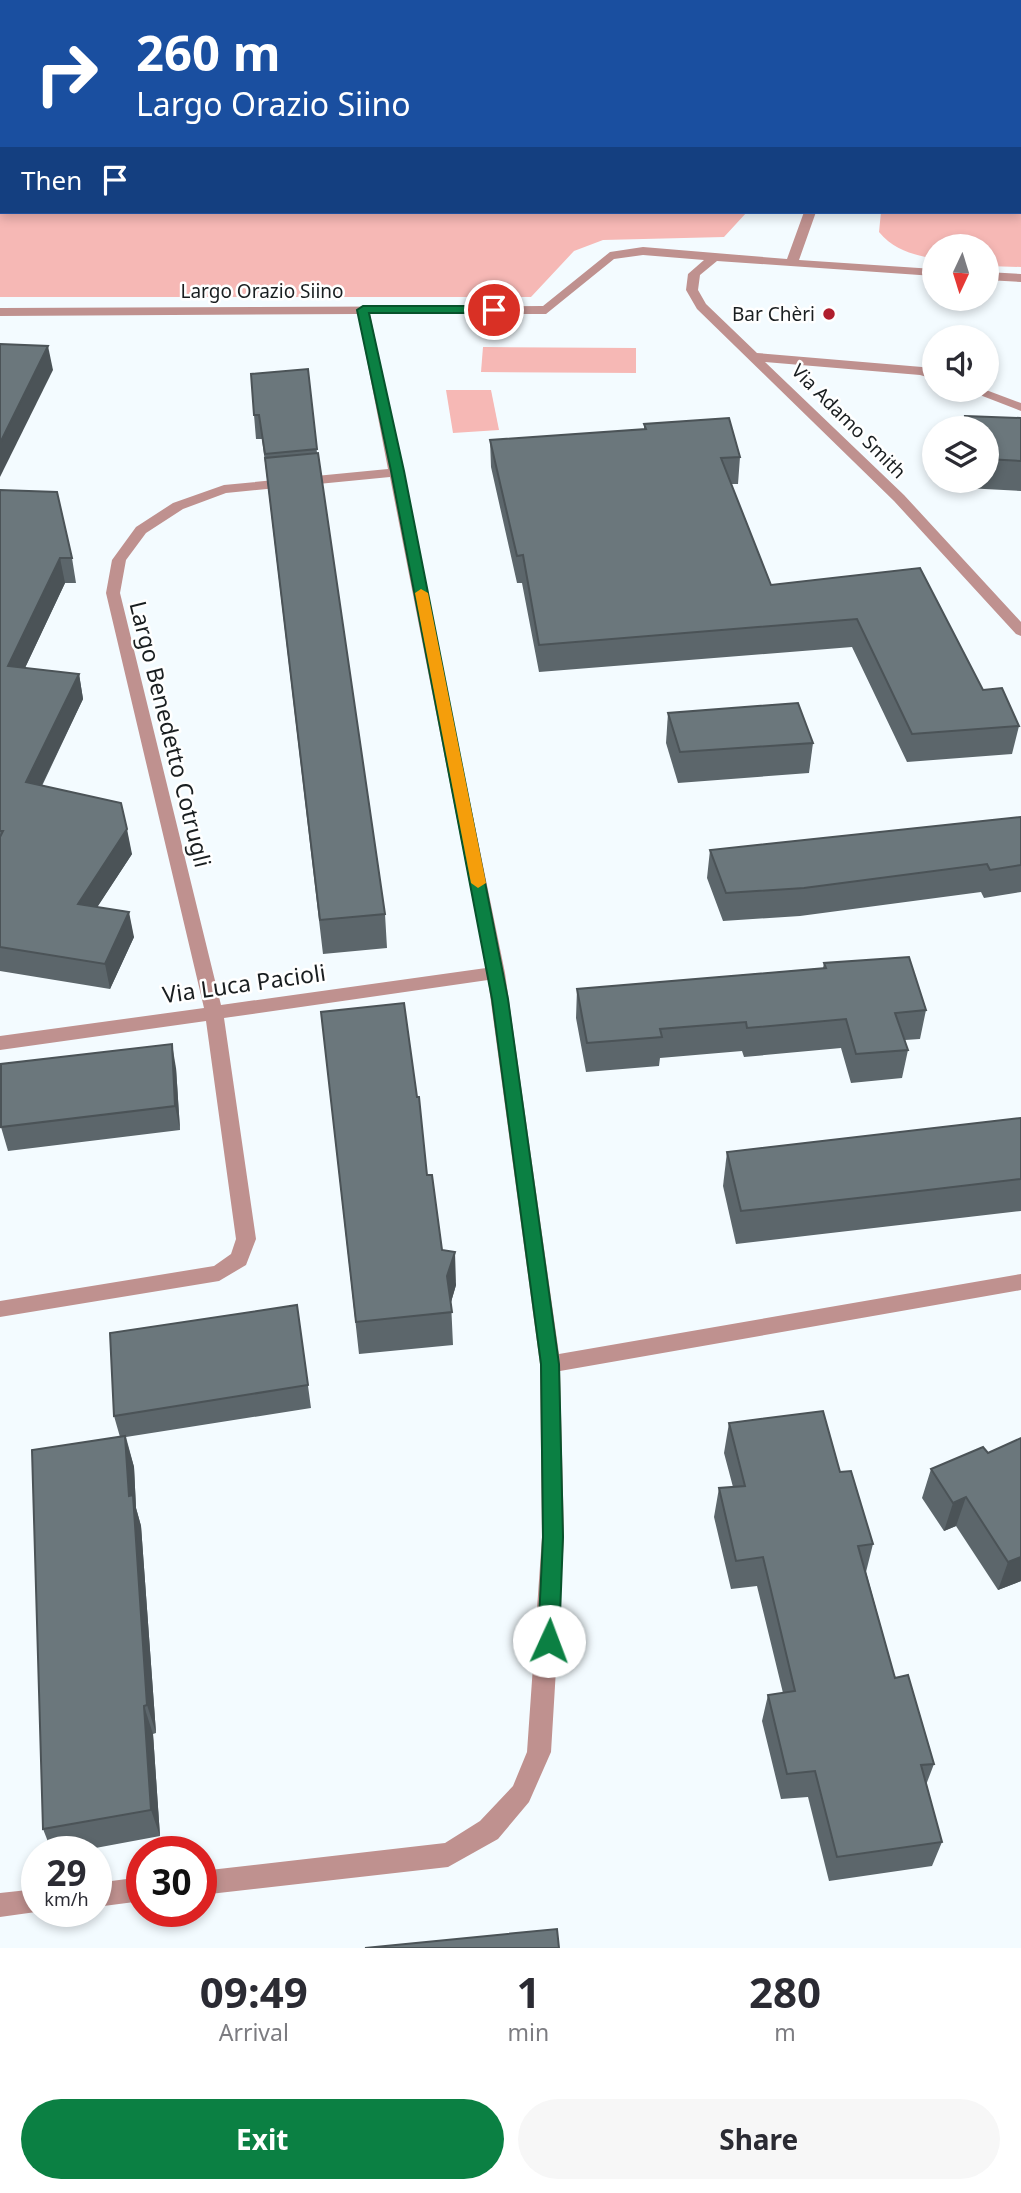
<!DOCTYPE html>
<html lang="en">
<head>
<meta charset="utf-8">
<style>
	:root { --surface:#fff; --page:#f7f7f7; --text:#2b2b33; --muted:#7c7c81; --accent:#0b8043 }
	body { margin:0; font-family:"Noto Sans",sans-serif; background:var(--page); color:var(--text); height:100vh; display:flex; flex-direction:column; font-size:26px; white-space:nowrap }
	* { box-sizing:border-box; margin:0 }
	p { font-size:23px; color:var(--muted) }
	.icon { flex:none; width:38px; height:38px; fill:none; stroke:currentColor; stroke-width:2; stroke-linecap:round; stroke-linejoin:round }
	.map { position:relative; height:1948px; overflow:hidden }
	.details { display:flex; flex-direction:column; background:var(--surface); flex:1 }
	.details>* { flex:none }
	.hud { position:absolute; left:0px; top:0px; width:1022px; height:214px; box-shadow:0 4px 10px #0003; background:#1a4fa0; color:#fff; overflow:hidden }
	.needle { width:46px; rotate:184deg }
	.fabs { position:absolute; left:922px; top:234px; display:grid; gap:14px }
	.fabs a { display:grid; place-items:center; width:77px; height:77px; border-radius:50%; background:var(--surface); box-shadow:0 4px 10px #0003; font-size:35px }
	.speed { position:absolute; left:21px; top:1836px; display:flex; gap:14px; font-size:35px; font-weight:700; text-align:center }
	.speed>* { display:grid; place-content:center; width:91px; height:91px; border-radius:50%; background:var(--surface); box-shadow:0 4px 10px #0003; line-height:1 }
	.speed small { font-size:18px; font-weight:400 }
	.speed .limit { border:10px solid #d22; background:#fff; color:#111 }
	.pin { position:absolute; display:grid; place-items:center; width:60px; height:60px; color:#fff; margin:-30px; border:4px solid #fff; border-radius:50%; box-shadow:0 2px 7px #0007 }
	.me { position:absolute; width:77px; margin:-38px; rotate:2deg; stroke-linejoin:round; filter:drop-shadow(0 0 5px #0008) }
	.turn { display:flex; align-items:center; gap:24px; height:147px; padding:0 21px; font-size:32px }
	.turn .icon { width:91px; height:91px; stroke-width:2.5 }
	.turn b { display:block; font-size:49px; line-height:60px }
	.then { display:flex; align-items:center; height:66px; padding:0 21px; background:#0003; gap:14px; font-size:26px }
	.eta { display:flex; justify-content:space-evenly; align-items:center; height:119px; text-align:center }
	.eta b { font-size:42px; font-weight:700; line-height:49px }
	.button { display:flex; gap:14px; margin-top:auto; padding:14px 21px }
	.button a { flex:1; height:80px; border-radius:42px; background:var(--accent); color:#fff; font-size:28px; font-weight:700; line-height:80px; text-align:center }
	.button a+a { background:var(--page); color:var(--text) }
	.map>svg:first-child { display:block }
</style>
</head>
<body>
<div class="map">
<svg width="1021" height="1948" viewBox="0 0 1021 1948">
	<rect width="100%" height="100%" fill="#f3fbff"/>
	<g fill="#f6b8b5">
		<polygon points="52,0 931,0 930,2"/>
		<polygon points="0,155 2,212 747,212 724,237 603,240 574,251 531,297 0,297"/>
		<path d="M1021,156V267L987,266V247H934V259C911,254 894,250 879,232L881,212H1020Z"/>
		<polygon points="483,347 636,348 636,373 481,372"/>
		<polygon points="446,390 491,390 499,430 453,433"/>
	</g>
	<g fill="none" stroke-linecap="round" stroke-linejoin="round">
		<polyline stroke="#959c9f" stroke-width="2.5" stroke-dasharray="1 3.5" stroke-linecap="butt" points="744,2 746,0"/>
		<polygon fill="#bf918f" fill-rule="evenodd" points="656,0 666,0 655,2"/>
		<g fill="#bf918f" fill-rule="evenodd">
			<polygon points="1021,25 1021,32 1020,32 1020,25"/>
			<rect x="1020" y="127" width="1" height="6"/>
			<rect x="0" y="129" width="2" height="6"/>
			<path d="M804,212H816L799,260L934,269V276L717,261L700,275L698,290L706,304L757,353L922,367L934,371V379L920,375L765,362L904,495L1021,622V636L1016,634L894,501L697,309L686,290L688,274L704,260L643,255L614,259L546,314H370L402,469L405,472L403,475L505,973L559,1354L1021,1274V1290L560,1371L564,1537L551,1752L529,1802L498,1839L448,1867L201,1895V1871L445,1843L480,1821L513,1786L527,1752L542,1537L540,1364L488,980L224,1018L256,1239L246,1265L219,1281L0,1317V1301L214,1266L231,1254L236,1239L206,1021L0,1050V1036L204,1008L106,593L112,560L136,527L173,503L224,485L388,469L358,314L0,316V308L543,306L610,252L643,247L787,259ZM390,477L486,968L221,1005L120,593L126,560L146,533L183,509L226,493Z"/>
			<polygon points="987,272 1021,274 1021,282 987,280"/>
			<polygon points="967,390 986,390 1021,403 1021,411"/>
			<polygon points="142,1877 142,1901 96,1907 96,1883"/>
			<polygon points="37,1889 37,1911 43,1911 0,1917 0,1893"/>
		</g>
	</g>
	<g fill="#5c666b">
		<polygon points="308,369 317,453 385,914 387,948 323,954 267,478 262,439 256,439 254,415"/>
		<polygon points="965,416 1021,418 1021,491 966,488 965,481 987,481 987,429 962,429"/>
		<polygon points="644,424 740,457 738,484 731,484 771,585 920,568 983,690 1019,726 1012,754 907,762 852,647 539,672 522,583 517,583 491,467 490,440 644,429"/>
		<polygon points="0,490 72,558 76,583 65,583 25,668 79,674 83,699 42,786 132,854 97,907 134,937 110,989 0,971"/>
		<polygon points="668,713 813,743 809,773 678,783 666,743"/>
		<polygon points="1021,817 1021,892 984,898 981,892 800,916 723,921 707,878 710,850"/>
		<polygon points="824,963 926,1010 920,1039 905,1040 908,1050 902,1078 851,1083 841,1048 744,1057 742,1051 660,1058 659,1066 586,1072 576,1018 577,989 823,968"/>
		<polygon points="321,1012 427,1175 442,1250 456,1285 451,1302 453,1345 359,1354"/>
		<polygon points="176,1068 180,1130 8,1151 1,1127"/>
		<polygon points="1021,1118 1021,1211 736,1244 723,1186 727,1152"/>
		<polygon points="297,1305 311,1408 126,1437 134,1467 136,1508 141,1526 156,1733 153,1734 160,1836 74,1852 52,1852 43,1829 120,1437 114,1416"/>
		<polygon points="729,1423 840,1472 873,1544 866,1572 895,1678 934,1764 926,1785 942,1842 932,1866 829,1881 808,1797 781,1799 762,1721 768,1695 783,1693 757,1586 731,1589 714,1517 719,1488 733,1487 724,1453"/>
		<polygon points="1021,1438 1021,1581 998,1590 956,1526 944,1531 922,1498 931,1469 988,1453"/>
	</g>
	<g fill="#4b5357">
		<rect x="161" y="0" width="76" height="2"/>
		<polygon points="48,346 53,370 0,477 0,443"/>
		<polygon points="60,558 65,583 14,691 8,666"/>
		<polygon points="79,674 83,699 31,807 26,782"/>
		<polygon points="127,829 132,854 83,929 78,904"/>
		<polygon points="129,912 134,937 110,989 105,964"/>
		<polygon points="172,1044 176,1068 180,1130 175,1106"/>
		<polygon points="455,1252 456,1285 449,1309 447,1276"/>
		<polygon points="125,1436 134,1467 136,1508 141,1526 156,1733 147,1705 129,1496"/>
		<polygon points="966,1497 956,1526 944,1531 953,1503"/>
		<polygon points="1021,1557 1021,1581 998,1590 1008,1562"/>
		<polygon points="144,1706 153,1734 160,1836 151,1810"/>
	</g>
	<g fill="#6b777c" stroke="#4b5357" stroke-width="2">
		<polygon points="0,344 48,346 0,443"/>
		<polygon points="308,369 317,449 265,454 259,415 254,415 251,374"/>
		<polygon points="965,416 1021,418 1021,461 987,459 987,429 967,429"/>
		<polygon points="729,418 740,457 721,458 771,585 920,568 983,690 1002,688 1019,726 912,734 857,619 539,645 523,555 517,556 490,440 646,429 644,424"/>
		<polygon points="318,453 385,914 320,920 265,458"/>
		<polygon points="0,490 57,492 72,558 60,558 8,666 79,674 26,782 121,803 127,829 78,904 129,912 105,964 0,947 0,837 3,831 0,831"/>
		<polygon points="798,703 813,743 680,752 668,713"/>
		<polygon points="1021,817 1021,865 990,870 987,864 804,888 726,893 710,850"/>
		<polygon points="909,957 926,1010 895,1013 908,1050 856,1054 846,1019 747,1028 746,1022 660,1029 662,1037 587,1043 577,989 826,968 824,963"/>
		<polygon points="404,1003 417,1097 419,1097 427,1175 432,1175 442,1250 455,1252 447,1276 452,1312 356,1322 321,1012"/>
		<polygon points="172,1044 175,1106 1,1127 1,1064"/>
		<polygon points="1021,1118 1021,1179 911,1192 741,1211 727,1152"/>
		<polygon points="297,1305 308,1385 114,1416 110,1333"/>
		<polygon points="823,1411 840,1472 851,1471 873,1544 858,1546 895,1678 908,1675 934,1764 921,1765 942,1842 837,1857 815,1771 787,1774 768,1695 795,1691 763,1557 736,1561 719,1488 745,1486 729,1423"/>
		<polygon points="125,1436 129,1496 133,1495 147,1705 144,1706 151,1810 43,1829 32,1450"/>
		<polygon points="1021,1438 1021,1557 1008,1562 966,1497 953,1503 931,1469 983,1447 988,1453"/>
		<polygon points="557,1929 559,1948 365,1948"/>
	</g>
	<polygon fill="#0b8043" stroke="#07532c" stroke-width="2" points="363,306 494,306 500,310 494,313 369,313 404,471 508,999 559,1364 563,1537 559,1641 556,1648 549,1651 541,1648 538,1641 543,1537 541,1364 492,999 391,471 357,310"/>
	<polygon fill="#f59e0b" points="421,589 428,593 486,883 478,888 471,883 415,593"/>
	<circle fill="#b01e2d" stroke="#fff" stroke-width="2.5" cx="829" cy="314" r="7"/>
	<g text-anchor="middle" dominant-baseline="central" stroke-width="5" stroke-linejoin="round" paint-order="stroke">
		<g font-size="19" fill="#191e20" stroke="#fff">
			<text x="262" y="291">Largo Orazio Siino</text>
			<text transform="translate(849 421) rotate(45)">Via Adamo Smith</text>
		</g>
		<g font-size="19" fill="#191e20" stroke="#fff" text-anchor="end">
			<text x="815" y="314">Bar Chèri</text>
		</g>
		<g font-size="23" fill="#191e20" stroke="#fff">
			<text transform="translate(171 734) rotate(76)">Largo Benedetto Cotrugli</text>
			<text transform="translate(244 983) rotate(-8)">Via Luca Pacioli</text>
		</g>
	</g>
</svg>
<div class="fabs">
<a><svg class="needle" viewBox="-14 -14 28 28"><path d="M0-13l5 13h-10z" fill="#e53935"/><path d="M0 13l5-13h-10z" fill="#7c7c81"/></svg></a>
<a><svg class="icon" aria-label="sound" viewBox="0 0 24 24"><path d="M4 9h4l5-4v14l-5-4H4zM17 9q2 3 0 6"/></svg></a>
<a><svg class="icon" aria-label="layers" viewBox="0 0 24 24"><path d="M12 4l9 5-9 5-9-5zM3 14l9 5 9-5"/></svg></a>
</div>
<div class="speed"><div>29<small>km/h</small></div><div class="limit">30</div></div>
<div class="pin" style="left:494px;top:310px;background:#d93025"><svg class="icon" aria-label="arrive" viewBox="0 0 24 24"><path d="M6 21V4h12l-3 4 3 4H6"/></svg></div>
<svg class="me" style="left:549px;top:1641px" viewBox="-20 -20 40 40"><circle r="19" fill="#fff"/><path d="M0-13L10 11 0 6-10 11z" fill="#0b8043"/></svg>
<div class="hud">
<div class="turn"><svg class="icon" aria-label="right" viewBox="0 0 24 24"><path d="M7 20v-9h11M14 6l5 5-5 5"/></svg><div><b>260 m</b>Largo Orazio Siino</div></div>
<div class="then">Then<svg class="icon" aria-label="arrive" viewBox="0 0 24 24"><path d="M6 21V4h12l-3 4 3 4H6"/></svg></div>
</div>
</div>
<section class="details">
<div class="eta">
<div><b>09:49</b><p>Arrival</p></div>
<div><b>1</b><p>min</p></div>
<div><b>280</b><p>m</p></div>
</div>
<div class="button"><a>Exit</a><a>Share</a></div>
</section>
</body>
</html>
